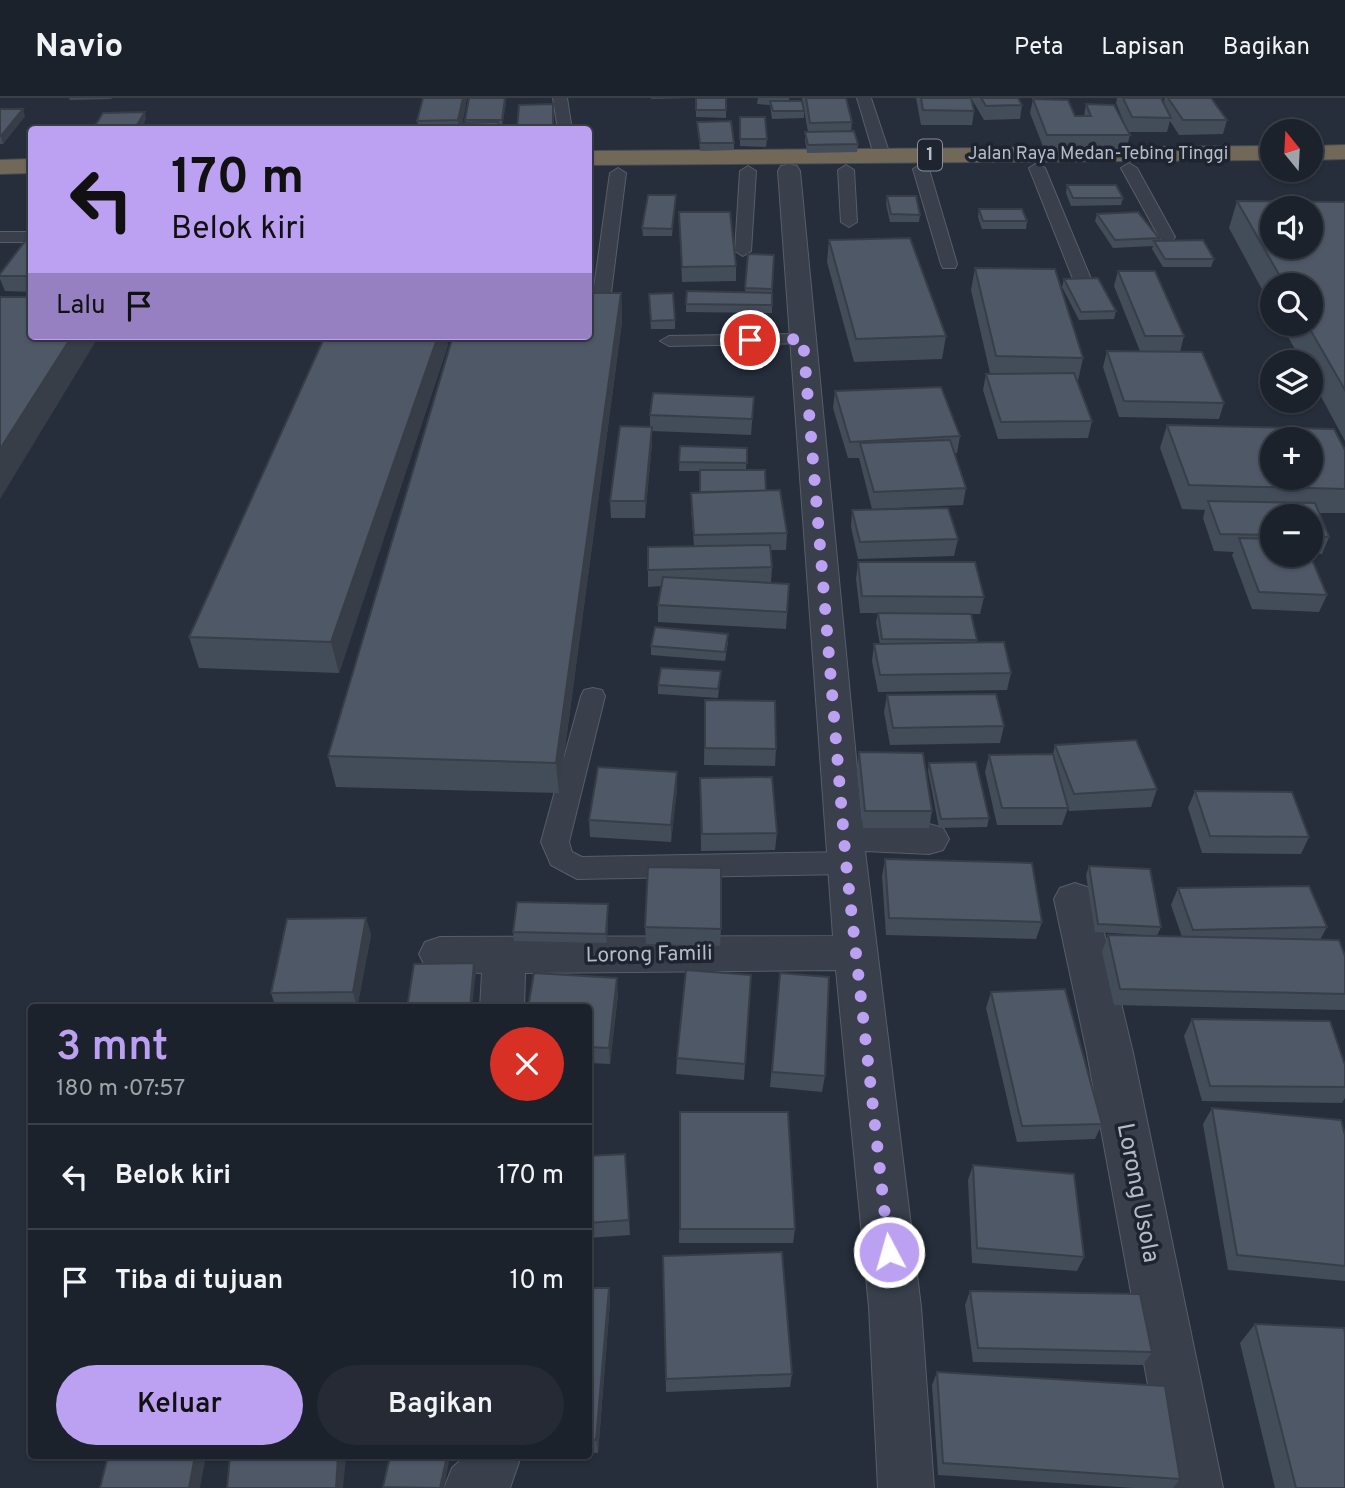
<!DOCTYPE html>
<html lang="id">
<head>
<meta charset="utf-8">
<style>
	:root { --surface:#1c222c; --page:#252a34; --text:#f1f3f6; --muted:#a0a4a9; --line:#3a3f48; --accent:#bca0f2 }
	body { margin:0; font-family:Overpass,sans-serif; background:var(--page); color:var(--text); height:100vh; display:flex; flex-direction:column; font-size:26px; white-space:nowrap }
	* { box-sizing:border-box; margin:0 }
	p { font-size:23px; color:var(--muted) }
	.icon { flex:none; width:38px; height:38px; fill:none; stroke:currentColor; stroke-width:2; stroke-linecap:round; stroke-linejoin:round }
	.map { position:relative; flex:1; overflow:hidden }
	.sheet { position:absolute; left:28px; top:906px; width:564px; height:455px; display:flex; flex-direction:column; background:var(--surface); border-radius:7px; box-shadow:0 2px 5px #0004,0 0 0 2px var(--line) }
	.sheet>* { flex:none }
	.top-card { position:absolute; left:28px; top:28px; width:564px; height:214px; border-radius:7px; box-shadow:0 2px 5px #0004,0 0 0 2px var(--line); background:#bca0f2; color:#111; overflow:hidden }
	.needle { width:46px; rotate:342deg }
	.controls { position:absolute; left:1260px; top:21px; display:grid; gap:14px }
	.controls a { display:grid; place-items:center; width:63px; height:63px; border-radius:50%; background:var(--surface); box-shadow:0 2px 5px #0004,0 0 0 2px var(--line); font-size:35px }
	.pin { position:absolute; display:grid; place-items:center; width:60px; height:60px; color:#fff; margin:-30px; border:4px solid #fff; border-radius:50%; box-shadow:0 2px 7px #0007 }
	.me { position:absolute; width:77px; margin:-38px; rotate:354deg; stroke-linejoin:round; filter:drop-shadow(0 0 5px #0008) }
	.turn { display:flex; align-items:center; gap:24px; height:147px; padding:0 28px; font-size:32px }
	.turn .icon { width:91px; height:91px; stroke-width:2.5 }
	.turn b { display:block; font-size:49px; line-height:60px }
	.then { display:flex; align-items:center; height:66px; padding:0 28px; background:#0003; gap:14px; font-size:26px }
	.round { display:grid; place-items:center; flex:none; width:74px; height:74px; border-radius:37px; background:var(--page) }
	.overview { display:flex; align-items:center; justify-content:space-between; height:119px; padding:0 28px }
	h1 { font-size:42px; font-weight:600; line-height:52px; color:var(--accent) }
	.cta { display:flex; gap:14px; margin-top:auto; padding:14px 28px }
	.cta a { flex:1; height:80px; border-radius:42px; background:var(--accent); color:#111; font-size:28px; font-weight:600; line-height:80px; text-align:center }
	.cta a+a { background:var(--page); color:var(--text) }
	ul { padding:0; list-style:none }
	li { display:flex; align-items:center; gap:21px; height:105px; padding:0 28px; border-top:2px solid var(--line) }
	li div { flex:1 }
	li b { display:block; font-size:26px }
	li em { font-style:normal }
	header { display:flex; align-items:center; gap:42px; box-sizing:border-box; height:98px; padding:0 35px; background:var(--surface); border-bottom:2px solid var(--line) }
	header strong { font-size:33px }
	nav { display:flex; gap:38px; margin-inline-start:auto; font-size:24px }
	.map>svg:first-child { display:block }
</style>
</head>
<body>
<header>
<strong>Navio</strong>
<nav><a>Peta</a><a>Lapisan</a><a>Bagikan</a></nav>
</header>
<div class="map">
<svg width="1345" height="1390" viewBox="0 0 1345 1390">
	<rect width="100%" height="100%" fill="#262e3b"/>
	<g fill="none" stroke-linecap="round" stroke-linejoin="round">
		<g stroke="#575e69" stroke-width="2">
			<g id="lane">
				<polygon points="553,0 567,0 572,32 558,32"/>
				<polygon points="857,0 871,0 890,57 887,60 882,62 874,57"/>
				<polygon points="1037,65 1045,70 1091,181 1088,185 1082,186 1073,181 1029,70"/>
				<polygon points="1129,65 1137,70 1175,139 1173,142 1161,142 1159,139 1121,70"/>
				<polygon points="921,66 929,71 957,166 955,170 943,170 941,166 913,71"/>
				<polygon points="846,67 854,72 857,124 849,129 841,124 838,72"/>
				<polygon points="748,68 756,73 751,153 743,158 735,153 740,73"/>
				<polygon points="618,70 626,75 609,211 600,216 591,211 610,75"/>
				<rect x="0" y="134" width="32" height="10"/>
				<polygon points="803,236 809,237 812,241 809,245 669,248 660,243 669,238"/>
				<polygon points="593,590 602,592 605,598 569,744 572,754 582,759 846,754 856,758 860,765 856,772 846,776 577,781 551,767 541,744 581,598 584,592"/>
			</g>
		</g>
		<g stroke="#575e69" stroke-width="2">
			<g id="street">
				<polygon points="789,66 797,68 800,73 862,723 929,726 943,730 949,741 943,752 929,756 865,753 921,1209 934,1390 878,1390 869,1209 836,872 525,875 524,910 480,910 482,875 440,873 425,868 419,856 425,844 440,839 833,838 778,73 781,68"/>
				<polygon points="1075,785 1090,790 1096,801 1133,955 1223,1390 1167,1390 1087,955 1054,801 1060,790"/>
				<polygon points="465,1358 521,1358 510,1390 444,1390 452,1370"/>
			</g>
		</g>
		<g stroke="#444b56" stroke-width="2">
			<g id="highway">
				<polygon points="1345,47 1345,61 1311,62 1311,48"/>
				<polygon points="1272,48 1272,62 588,67 588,53"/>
				<polygon points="32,61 32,75 0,76 0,62"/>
			</g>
		</g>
		<use href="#lane" fill="#39404b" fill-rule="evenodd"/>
		<use href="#street" fill="#39404b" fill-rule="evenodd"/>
		<use href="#highway" fill="#716857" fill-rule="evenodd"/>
	</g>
	<g fill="#434c59">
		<polygon points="69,0 112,0 111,1 70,2"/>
		<polygon points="467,0 461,32 419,32 417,23"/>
		<polygon points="651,0 692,0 651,1"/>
		<polygon points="696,0 726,0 726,20 696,19"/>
		<polygon points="758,0 789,0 789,3 804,13 804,20 772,21 770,7 757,6"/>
		<polygon points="802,0 846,0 852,24 851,34 858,46 857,54 807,55 805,42 805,34 808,34"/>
		<polygon points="916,0 1018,0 1022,7 1020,21 984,22 971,0 974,13 972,27 921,27"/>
		<polygon points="1117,0 1161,0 1163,5 1165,0 1211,0 1227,22 1223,36 1179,37 1170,23 1167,34 1128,34 1116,5"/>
		<polygon points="1033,1 1075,18 1084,18 1086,6 1130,37 1126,52 1044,51 1030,15"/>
		<polygon points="506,4 502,29 466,25 465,22"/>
		<polygon points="0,11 25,18 3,46 0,46"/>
		<polygon points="740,19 767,41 766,49 740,48"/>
		<polygon points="697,24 734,45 734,52 700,53"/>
		<polygon points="1067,87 1123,100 1121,107 1071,108 1066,95"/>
		<polygon points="676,97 672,138 643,138 642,130"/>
		<polygon points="887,98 920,117 919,124 890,124 886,106"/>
		<polygon points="1237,103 1345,104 1345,343 1311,280 1311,264 1302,264 1281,226 1311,226 1311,187 1272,187 1272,210 1229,130"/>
		<polygon points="979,111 1027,123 1026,131 982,131 978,119"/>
		<polygon points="679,114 736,168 736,183 682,184"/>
		<polygon points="1097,116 1159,140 1158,143 1214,161 1211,169 1163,169 1152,151 1153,148 1113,150 1095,123"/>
		<polygon points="32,134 32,194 5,193 0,181 0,176"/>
		<polygon points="829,142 946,238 942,261 854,264 827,164"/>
		<polygon points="748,156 774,157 772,195 772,215 686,214 686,206 745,194"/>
		<polygon points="975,170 1083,260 1078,283 1077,283 1092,323 1088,340 998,341 983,292 986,276 990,275 971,192"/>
		<polygon points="1118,173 1184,238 1180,254 1224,305 1219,321 1119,319 1103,269 1107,253 1140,253 1114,188"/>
		<polygon points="1064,181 1116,213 1114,221 1079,222 1062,189"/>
		<polygon points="621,195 622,224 559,695 336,689 328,658"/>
		<polygon points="649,204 675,222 675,231 651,231"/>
		<polygon points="448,247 339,575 199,570 189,539"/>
		<polygon points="835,293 960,338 957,355 954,355 966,390 963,407 872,411 859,360 848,360 833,310"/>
		<polygon points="754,299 751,337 652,333 652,345 645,420 611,420 610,403 650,329 650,317"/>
		<polygon points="1167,327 1345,352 1345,415 1319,415 1329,439 1322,456 1311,456 1311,418 1272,418 1272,457 1327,497 1319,514 1252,511 1232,457 1234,454 1214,453 1203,420 1205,412 1182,411 1160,350"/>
		<polygon points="680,348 747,350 746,372 766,393 787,435 786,452 771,452 772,469 771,485 789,486 786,531 658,524 658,507 661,488 648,489 648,449 694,448 691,411 691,395 700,394 700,373 679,373"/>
		<polygon points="852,412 958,441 954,458 858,461 851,429"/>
		<polygon points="858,464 984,499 980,516 860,515 856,481"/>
		<polygon points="878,515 977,542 976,545 1011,575 1007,592 878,594 872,563 874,546 880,546 876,524"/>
		<polygon points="728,544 725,563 651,557 651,548"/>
		<polygon points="721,573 718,600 658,596 658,587"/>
		<polygon points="887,597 1004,628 1000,645 890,647 884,614"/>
		<polygon points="705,602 776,651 775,668 704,667"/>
		<polygon points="1055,647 1157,691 1151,709 1069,713 1068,710 1062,727 997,727 985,674 989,657 1053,656"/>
		<polygon points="859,654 932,713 929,730 863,730 857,672"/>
		<polygon points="929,665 989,720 987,729 939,730 928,673"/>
		<polygon points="677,674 677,691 671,744 590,739 589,722"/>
		<polygon points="700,680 777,735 775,752 701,753"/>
		<polygon points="1195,693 1309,739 1301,756 1202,755 1188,710"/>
		<polygon points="885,761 1042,824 1036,841 886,837 882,778"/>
		<polygon points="1089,768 1161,829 1157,838 1095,834 1086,777"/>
		<polygon points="1178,790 1327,829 1320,842 1345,858 1345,912 1114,907 1102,854 1108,837 1182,839 1171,807"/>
		<polygon points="608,814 607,845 514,843 513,834"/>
		<polygon points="366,820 371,837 357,910 276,910 271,895"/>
		<polygon points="645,829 721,831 720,848 646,846"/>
		<polygon points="780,875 825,978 822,994 770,989"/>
		<polygon points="751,877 744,982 676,976 677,960"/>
		<polygon points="991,894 1102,1026 1095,1041 1017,1044 986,910"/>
		<polygon points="618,896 610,966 588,965 588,910"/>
		<polygon points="1192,921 1345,967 1345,1000 1342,1005 1202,1003 1184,938"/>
		<polygon points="1212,1010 1345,1037 1345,1183 1228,1172 1203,1026"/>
		<polygon points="680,1014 795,1131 793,1145 679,1145"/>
		<polygon points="625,1056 630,1137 588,1140 588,1058"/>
		<polygon points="973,1067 1084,1159 1077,1173 972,1165 968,1082"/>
		<polygon points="663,1158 792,1276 790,1289 666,1294"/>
		<polygon points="588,1190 609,1190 610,1204 598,1355 588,1354"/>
		<polygon points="970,1193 1152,1254 1143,1267 973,1264 965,1207"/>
		<polygon points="1255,1226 1345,1390 1275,1390 1240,1245"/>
		<polygon points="937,1274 1180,1381 1173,1390 1134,1390 938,1377 932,1287"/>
	</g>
	<g fill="#373e48">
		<polygon points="463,0 467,0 461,32 459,32 458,22"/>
		<polygon points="505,0 506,4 502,29 502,22"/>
		<polygon points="23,11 25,18 3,46 1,38"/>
		<polygon points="145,14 146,21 141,32 136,32"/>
		<polygon points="621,195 622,224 559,695 556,665"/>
		<polygon points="72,238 99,238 0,401 0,351"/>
		<polygon points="438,238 447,238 448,247 339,575 331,544"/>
		<polygon points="652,329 652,345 645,420 645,403"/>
		<polygon points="677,674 677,691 671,744 671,727"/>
		<polygon points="608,806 608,814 607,845 606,836"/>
		<polygon points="366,820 371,837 357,910 353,894"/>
		<polygon points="474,865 476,874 472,910 470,910"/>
		<polygon points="617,880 618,896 610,966 609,950"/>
		<polygon points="609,1190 610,1204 598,1355 596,1342"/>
		<polygon points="195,1358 206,1358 200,1390 189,1390"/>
		<polygon points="338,1358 346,1358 343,1390 336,1390"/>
		<polygon points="447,1358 450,1358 444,1390 440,1390"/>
	</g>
	<g fill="#4e5867" stroke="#373e48" stroke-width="2" fill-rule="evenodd">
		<polygon points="423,0 463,0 458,22 417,23"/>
		<polygon points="469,0 505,0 502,22 465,22"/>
		<rect x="696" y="0" width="30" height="12"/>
		<polygon points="806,0 846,0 852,24 810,25"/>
		<polygon points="921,0 971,0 974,13 923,12"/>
		<polygon points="981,0 1018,0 1022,7 986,8"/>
		<polygon points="1123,0 1161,0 1171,20 1132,19"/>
		<polygon points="1168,0 1211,0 1227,22 1183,22"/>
		<polygon points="1033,1 1068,2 1075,18 1091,18 1086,6 1114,7 1130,37 1047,37"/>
		<polygon points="770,3 802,3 804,13 773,13"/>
		<polygon points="553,6 553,32 517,32 519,7"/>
		<polygon points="0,11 23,11 1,38 0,38"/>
		<polygon points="145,14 135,30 93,31 103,15"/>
		<polygon points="740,19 765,19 767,41 740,41"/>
		<polygon points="731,23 734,45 700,45 697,24"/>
		<polygon points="498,24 499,32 464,32 464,25"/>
		<polygon points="854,33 858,46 808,47 805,34"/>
		<polygon points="1067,87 1116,87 1123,100 1073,100"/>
		<polygon points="648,97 676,97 672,131 642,130"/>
		<polygon points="887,98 916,98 920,117 891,116"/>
		<path d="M1237,103L1345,104V292L1307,226H1311V187H1285ZM1272,110H1311V149H1272Z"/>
		<polygon points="979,111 1022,111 1027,123 983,123"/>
		<polygon points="679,114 730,114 736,168 682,169"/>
		<polygon points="1138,114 1159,140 1115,142 1097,116"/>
		<polygon points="32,134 32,178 0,178 0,176"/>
		<polygon points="910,140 946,238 856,241 829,142"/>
		<polygon points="1203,142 1214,161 1165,161 1154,143"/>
		<polygon points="748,156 774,157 772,191 745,190"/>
		<polygon points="975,170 1055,171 1083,260 996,258"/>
		<polygon points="1118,173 1155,173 1184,238 1145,238"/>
		<polygon points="1098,180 1116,213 1081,214 1064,181"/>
		<polygon points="687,193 772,195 772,207 686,206"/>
		<polygon points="588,195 621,195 556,665 328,658 453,238 588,238"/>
		<polygon points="673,195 675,222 651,223 649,196"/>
		<polygon points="0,199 32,199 32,238 72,238 0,351"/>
		<polygon points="325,238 438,238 331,544 189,539"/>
		<polygon points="1107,253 1202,254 1224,305 1124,303"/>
		<polygon points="1074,275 1092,323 1001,324 986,276"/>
		<polygon points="941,289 960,338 850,344 835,293"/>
		<polygon points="653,295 754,299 752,321 650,317"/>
		<path d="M1167,327L1334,331L1345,352V391L1189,387ZM1272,341H1311V380H1272Z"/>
		<polygon points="620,328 652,329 645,403 610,403"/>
		<polygon points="950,342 966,390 874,394 860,345"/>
		<polygon points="680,348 747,350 747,365 679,364"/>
		<polygon points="700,372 765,372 766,393 700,394"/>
		<polygon points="780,392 787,435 694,437 691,395"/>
		<polygon points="1208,403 1315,405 1329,439 1311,438 1311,418 1272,418 1272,437 1220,436"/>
		<polygon points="948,410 958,441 860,444 852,412"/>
		<polygon points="1239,440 1272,441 1272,457 1310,457 1327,497 1259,494"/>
		<polygon points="770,447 772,469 648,472 648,449"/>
		<polygon points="858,464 975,464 984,499 862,498"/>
		<polygon points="663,479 789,486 787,514 658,507"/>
		<polygon points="878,515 971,516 977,542 882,541"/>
		<polygon points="655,529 728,536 725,554 651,548"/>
		<polygon points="1004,544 1011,575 880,577 874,546"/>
		<polygon points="661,570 721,573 718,591 658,587"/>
		<polygon points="996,596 1004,628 893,630 887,597"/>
		<polygon points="705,602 775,603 776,651 705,650"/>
		<polygon points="1136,642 1157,691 1074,696 1055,647"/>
		<polygon points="859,654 923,655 932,713 865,713"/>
		<polygon points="1053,656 1068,710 1002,710 989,657"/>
		<polygon points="976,664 989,720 941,721 929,665"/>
		<polygon points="598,669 677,674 671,727 589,722"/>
		<polygon points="772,679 777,735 702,736 700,680"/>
		<polygon points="1195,693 1292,694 1309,739 1210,738"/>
		<polygon points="885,761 1032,765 1042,824 889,820"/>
		<polygon points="1089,768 1150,771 1161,829 1098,826"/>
		<polygon points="648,769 721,770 721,831 645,829"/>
		<polygon points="1309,788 1327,829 1193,832 1178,790"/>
		<polygon points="517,804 608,806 606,836 513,834"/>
		<polygon points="366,820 353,894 271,895 287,821"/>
		<polygon points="1108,837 1339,842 1345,858 1345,896 1120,891"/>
		<polygon points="474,865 470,910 407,910 414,866"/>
		<polygon points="686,872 751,877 745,966 677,960"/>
		<polygon points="534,875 617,880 609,950 588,949 588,910 528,910"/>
		<polygon points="780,875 829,879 825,978 772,974"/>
		<polygon points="1065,891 1102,1026 1022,1028 991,894"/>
		<polygon points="1192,921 1330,923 1345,967 1345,989 1210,988"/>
		<polygon points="1212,1010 1341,1022 1345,1037 1345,1168 1237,1157"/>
		<polygon points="680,1014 788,1014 795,1131 680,1131"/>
		<polygon points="625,1056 629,1122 588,1125 588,1058"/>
		<polygon points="973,1067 1074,1076 1084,1159 977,1150"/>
		<polygon points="782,1154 792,1276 666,1281 663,1158"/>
		<polygon points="588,1190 609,1190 596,1342 588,1342"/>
		<polygon points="970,1193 1140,1196 1152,1254 978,1250"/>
		<polygon points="1255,1226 1344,1230 1345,1235 1345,1390 1296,1390"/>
		<polygon points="937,1274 1165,1288 1180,1381 943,1365"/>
		<polygon points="108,1358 195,1358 189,1390 100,1390"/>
		<polygon points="230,1358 338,1358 336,1390 227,1390"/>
		<polygon points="390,1358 447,1358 440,1390 383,1389"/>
	</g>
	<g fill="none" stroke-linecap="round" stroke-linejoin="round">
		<polyline stroke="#bca0f2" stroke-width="12" stroke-dasharray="0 21.6" points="750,242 803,241 846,765 889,1154"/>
	</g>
	<g text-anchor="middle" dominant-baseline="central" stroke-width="7" stroke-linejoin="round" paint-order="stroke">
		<g font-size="18" fill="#b5bbc7" stroke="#1e2530">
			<text x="1098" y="56">Jalan Raya Medan-Tebing Tinggi</text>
		</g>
		<rect fill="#1e2530" stroke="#888e9a" stroke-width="2" x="918" y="41.5" width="24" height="31" rx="5"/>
		<g font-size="19" font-weight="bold" fill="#b5bbc7">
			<text x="930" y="57">1</text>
		</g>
		<g font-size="21" fill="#b5bbc7" stroke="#1e2530">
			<text transform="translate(649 857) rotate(-1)">Lorong Famili</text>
		</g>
		<g font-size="24" fill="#b5bbc7" stroke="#1e2530">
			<text transform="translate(1137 1095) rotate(79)">Lorong Usola</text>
		</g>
	</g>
</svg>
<div class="controls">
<a><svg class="needle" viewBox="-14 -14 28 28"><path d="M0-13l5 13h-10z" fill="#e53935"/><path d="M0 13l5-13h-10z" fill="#a0a4a9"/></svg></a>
<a><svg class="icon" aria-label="sound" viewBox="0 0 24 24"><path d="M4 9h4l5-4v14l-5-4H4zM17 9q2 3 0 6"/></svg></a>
<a><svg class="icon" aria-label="search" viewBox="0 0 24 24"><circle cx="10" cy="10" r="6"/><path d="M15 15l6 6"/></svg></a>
<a><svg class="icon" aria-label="layers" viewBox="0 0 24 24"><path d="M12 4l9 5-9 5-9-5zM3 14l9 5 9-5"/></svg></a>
<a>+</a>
<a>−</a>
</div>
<div class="pin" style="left:750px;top:242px;background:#d93025"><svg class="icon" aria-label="arrive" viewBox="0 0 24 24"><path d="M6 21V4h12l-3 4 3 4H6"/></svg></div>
<svg class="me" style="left:889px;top:1154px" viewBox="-20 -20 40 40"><circle r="17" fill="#bca0f2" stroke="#fff" stroke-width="3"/><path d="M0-11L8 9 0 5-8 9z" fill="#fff"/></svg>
<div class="top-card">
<div class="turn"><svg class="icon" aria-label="left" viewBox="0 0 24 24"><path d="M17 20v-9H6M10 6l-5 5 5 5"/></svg><div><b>170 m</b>Belok kiri</div></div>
<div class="then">Lalu<svg class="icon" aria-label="arrive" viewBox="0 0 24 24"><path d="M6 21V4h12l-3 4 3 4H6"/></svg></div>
</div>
<section class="sheet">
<div class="overview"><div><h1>3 mnt</h1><p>180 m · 07:57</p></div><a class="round" style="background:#d93025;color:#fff"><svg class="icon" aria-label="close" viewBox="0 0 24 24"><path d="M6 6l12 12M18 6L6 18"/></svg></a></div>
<ul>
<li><svg class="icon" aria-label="left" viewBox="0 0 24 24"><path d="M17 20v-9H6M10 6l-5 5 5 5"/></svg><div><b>Belok kiri</b></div><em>170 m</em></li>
<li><svg class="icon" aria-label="arrive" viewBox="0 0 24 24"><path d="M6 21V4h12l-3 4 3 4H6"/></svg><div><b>Tiba di tujuan</b></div><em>10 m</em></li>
</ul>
<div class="cta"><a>Keluar</a><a>Bagikan</a></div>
</section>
</div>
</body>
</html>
